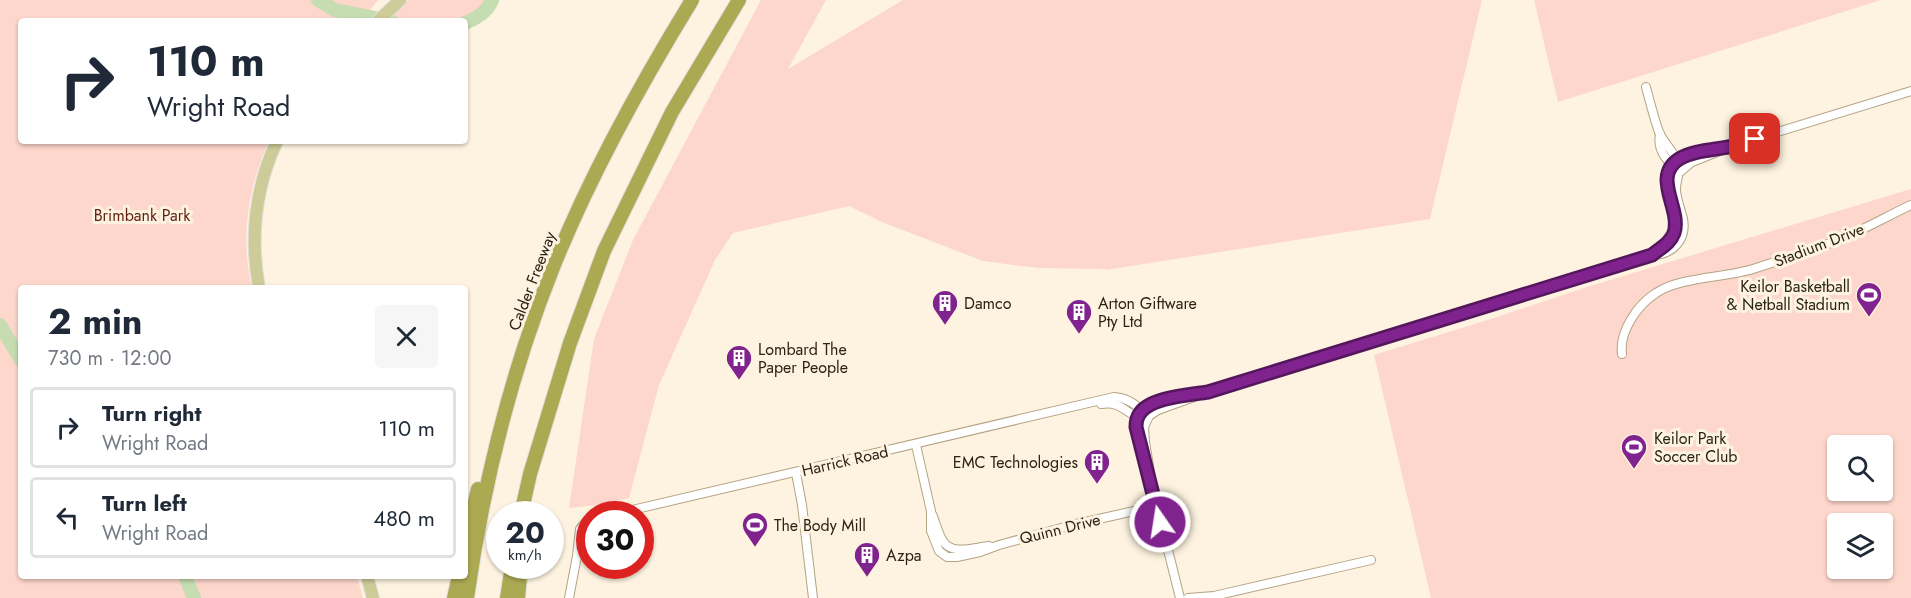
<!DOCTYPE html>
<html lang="en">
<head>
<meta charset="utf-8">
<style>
	:root { --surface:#fff; --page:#f6f6f7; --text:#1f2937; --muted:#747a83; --line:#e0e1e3 }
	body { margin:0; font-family:Jost,sans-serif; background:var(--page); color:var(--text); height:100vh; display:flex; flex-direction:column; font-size:22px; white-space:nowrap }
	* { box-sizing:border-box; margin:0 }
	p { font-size:20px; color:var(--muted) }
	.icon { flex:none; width:33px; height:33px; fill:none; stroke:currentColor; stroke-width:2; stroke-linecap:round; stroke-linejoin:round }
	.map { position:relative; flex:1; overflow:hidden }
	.details { position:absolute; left:18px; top:285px; width:450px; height:294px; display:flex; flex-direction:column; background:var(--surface); border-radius:6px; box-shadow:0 2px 4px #0004 }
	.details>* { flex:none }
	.top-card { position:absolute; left:18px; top:18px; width:450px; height:126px; border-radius:6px; box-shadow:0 2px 4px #0004; background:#fff; color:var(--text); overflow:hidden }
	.buttons { position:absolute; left:1827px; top:435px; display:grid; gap:12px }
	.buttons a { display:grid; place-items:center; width:66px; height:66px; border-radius:6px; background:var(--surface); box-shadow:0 2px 4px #0004; font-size:30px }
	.speed { position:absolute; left:486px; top:501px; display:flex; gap:12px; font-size:30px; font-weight:700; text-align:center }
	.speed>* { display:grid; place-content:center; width:78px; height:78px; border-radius:50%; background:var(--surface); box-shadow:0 2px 4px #0004; line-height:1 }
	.speed small { font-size:15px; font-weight:400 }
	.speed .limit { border:9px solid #d22; background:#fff; color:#111 }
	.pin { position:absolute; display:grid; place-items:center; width:51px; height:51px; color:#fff; margin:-26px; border-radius:12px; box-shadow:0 3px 9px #0006 }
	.me { position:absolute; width:66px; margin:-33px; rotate:347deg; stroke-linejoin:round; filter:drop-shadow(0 0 4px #0008) }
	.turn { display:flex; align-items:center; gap:21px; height:126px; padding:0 30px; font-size:27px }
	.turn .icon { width:78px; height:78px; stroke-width:2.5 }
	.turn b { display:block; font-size:42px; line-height:51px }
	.round { display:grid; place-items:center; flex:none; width:63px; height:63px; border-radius:6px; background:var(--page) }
	.summary { display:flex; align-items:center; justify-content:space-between; height:102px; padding:0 30px }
	h1 { font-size:36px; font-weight:700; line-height:45px }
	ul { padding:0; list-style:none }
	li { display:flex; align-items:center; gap:18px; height:81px; margin:0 12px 9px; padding:0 18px; border:3px solid var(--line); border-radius:6px }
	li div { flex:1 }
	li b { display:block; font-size:22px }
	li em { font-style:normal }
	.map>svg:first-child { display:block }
</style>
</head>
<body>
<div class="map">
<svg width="1911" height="598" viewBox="0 0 1911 598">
	<rect width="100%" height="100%" fill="#fef3e0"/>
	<g fill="#fdd6cc" fill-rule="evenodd">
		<path d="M0,0H378L361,21H21V141H269C248,186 240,239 252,288H21V576H357L363,598H0Z"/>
		<path d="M408,0H492C488,11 476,18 466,23L465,21L388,20Z"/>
		<polygon points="761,0 826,0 788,69 903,0 1482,0 1430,219 1105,270 1105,269 1039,268 983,261 882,222 849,206 733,233 715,260 659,385 629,498 598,505 569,508 594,339 633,240"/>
		<polygon points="1534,0 1881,0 1558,102"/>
		<path d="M1911,189V598H1431L1374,355L1491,319L1587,287ZM1838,446H1882V490H1838ZM1838,524H1882V568H1838Z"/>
	</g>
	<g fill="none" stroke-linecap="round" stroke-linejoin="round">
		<g stroke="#c5ddb1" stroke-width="14">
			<polyline points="318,0 335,10 391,21"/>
			<path d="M465,23C476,19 488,11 492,0"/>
			<polyline points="0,325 21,360"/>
			<polyline points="185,576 194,598"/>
		</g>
		<g stroke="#b3a384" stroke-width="10">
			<g id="street">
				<path d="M1660,134C1657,149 1665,159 1676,169"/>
				<polyline points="1680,172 1692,162 1732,146 1911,91"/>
				<path d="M1652,255C1660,248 1671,244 1675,232C1677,223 1674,212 1671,204C1659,161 1677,156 1714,149"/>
				<path d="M1622,354C1619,332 1637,305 1656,293C1680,277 1724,278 1753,269C1778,261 1803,253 1828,244C1857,234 1883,218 1911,205"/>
				<path d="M1101,404C1122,401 1124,413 1141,418"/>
				<polyline points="916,445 931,511 931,531 939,551 947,557 957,557 980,552 999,545 1072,525 1156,506"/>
				<polyline points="1145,463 1136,427 1139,413 1153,404 1185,395"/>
				<polyline points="796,473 802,505 813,598"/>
				<polyline points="594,514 603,512 618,511"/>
				<path d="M615,514L1114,397C1129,398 1140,407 1147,419"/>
				<path d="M932,514C936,523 938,534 943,541C952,556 975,547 989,546"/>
				<polyline points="581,546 590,528"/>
				<polyline points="569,598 577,556 580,529 590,517"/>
				<path d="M1180,598L1153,490L1145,442L1144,427L1149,416L1158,410L1208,392L1652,255C1672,255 1687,240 1683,219C1681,210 1677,201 1676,191C1675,181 1681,174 1678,164C1675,152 1664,144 1659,132C1654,118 1650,102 1646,87"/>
				<polyline points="1188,598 1214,596 1371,560"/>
			</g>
		</g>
		<g stroke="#e1e0df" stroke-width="14">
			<g id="primary">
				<polyline points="378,21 400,0"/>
				<path d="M259,288C250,238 255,188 277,141"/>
				<polyline points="367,576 373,598"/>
			</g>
		</g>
		<g stroke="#e1e0df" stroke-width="16">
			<g id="highway">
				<polyline points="521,514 530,474 570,343 604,251 672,112 739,0"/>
				<polyline points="465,544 478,489"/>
				<polyline points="454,598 459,576"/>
				<path d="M467,598C483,485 511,372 554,265C591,173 640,85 692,0"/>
				<polyline points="507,598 512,566"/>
				<polyline points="518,598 521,566"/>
			</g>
		</g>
		<use href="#street" stroke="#fff" stroke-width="8"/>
		<use href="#primary" stroke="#cdcb98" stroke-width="12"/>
		<use href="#highway" stroke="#aca953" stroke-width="14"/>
	</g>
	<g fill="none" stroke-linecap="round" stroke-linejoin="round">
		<g stroke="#54175d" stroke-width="15">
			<path id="route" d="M1160,522L1136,427C1136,422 1137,417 1140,413C1151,397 1190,395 1208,392L1652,255C1660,248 1670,244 1674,233C1682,209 1651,177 1679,159C1694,150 1715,150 1733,146C1740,144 1747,141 1755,139"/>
		</g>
		<use href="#route" stroke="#81238f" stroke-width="10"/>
	</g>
	<defs>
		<g id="stadium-pin" transform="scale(1.35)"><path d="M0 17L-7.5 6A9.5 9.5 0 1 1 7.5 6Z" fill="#81238f" stroke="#fef3e0"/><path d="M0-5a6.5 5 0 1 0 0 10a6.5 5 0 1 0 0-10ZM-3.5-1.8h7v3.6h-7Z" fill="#fff"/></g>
		<g id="building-pin" transform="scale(1.35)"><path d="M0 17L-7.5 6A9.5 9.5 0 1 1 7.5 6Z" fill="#81238f" stroke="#fef3e0"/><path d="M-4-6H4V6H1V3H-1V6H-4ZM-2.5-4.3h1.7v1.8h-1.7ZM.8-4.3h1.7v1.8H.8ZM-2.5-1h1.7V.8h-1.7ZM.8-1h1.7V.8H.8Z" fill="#fff"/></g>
	</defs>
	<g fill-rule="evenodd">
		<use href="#stadium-pin" x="1869" y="295"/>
		<use href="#building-pin" x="945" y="303"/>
		<use href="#building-pin" x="1079" y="312"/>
		<use href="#building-pin" x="739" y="358"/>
		<use href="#stadium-pin" x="1634" y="447"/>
		<use href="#building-pin" x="1097" y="462"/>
		<use href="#stadium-pin" x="755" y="525"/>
		<use href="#building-pin" x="867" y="555"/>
	</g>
	<g text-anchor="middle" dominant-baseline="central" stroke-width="6" stroke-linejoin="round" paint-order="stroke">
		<g font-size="16" fill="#632314" stroke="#fef3e0">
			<text x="142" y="215">Brimbank Park</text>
		</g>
		<g font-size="16" fill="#2a2417" stroke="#fef3e0">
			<text transform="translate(1819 245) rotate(-21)">Stadium Drive</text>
			<text transform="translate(532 281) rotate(-69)">Calder Freeway</text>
			<text transform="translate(845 461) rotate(-13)">Harrick Road</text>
			<text transform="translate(1060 529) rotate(-14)">Quinn Drive</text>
		</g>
		<g font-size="16" fill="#2a2417" stroke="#fef3e0" text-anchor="start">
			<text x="1850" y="286" text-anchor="end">Keilor Basketball<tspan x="1850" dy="18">&amp; Netball Stadium</tspan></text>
			<text x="964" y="303">Damco</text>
			<text x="1098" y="303">Arton Giftware<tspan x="1098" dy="18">Pty Ltd</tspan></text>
			<text x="758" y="349">Lombard The<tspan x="758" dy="18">Paper People</tspan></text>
			<text x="1654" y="438">Keilor Park<tspan x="1654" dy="18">Soccer Club</tspan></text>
			<text x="1078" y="462" text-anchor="end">EMC Technologies</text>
			<text x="774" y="525">The Body Mill</text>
			<text x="886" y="555">Azpa</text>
		</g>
	</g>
</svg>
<div class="buttons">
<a><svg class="icon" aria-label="search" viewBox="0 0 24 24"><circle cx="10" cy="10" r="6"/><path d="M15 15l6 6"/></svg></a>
<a><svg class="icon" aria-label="layers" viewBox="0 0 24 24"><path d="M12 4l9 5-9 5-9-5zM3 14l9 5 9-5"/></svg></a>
</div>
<div class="speed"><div>20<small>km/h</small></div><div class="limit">30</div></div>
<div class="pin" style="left:1755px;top:139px;background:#d93025"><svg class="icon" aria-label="arrive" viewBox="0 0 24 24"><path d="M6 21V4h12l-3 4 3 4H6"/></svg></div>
<svg class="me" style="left:1160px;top:522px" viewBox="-20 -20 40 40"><circle r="17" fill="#81238f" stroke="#fff" stroke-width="3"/><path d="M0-11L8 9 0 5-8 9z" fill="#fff"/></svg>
<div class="top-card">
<div class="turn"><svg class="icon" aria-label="right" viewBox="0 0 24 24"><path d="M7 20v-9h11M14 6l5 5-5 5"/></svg><div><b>110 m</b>Wright Road</div></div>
</div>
<section class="details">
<div class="summary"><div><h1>2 min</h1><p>730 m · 12:00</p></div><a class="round"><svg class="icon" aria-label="close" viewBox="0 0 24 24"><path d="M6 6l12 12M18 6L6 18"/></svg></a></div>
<ul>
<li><svg class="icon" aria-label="right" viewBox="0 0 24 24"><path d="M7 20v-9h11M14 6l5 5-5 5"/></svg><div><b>Turn right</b><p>Wright Road</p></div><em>110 m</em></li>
<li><svg class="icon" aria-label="left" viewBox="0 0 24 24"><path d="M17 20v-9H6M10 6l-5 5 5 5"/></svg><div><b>Turn left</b><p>Wright Road</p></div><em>480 m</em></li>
</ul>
</section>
</div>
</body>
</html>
